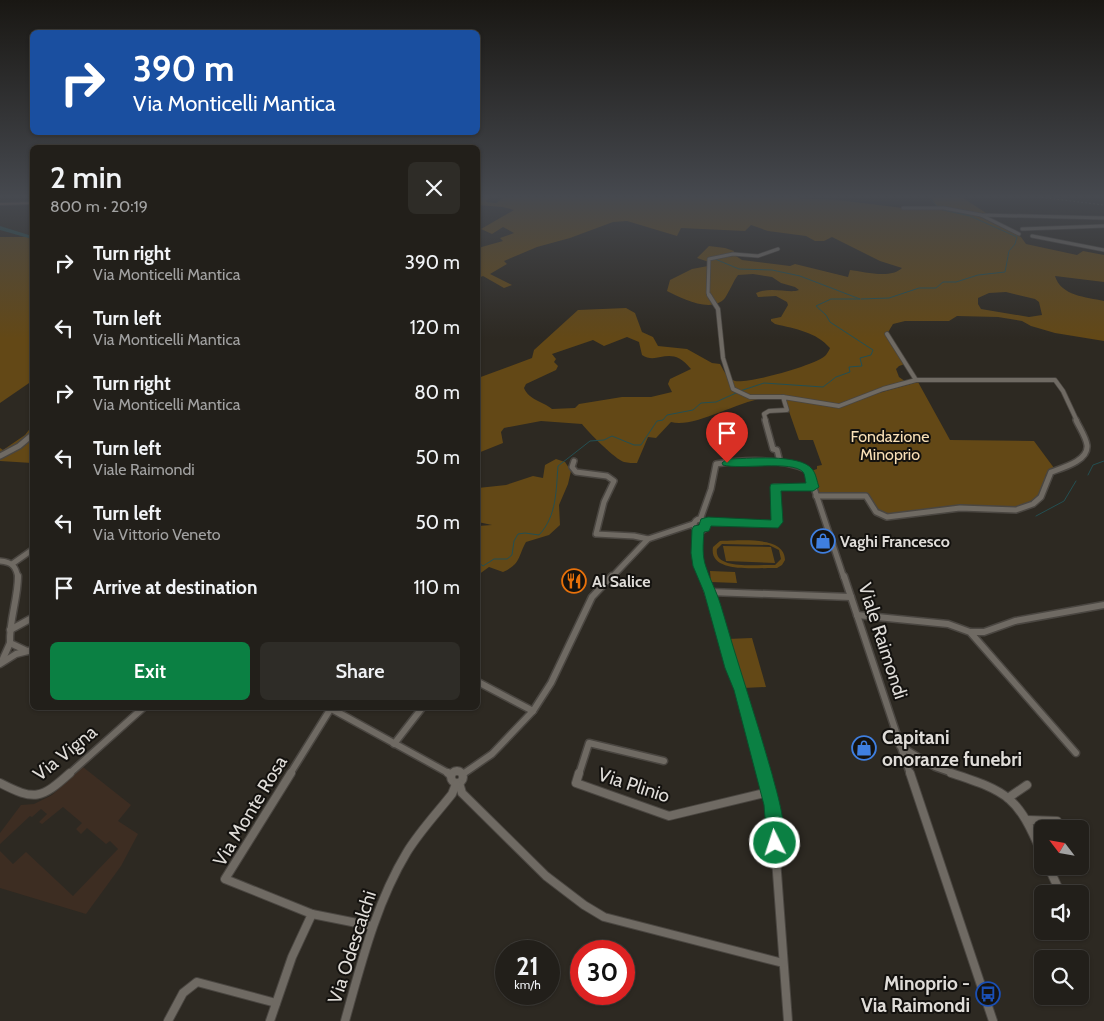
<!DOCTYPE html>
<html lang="en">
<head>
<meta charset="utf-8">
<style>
	:root { --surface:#221f1a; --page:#2e2c27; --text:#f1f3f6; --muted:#a2a2a2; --line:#3f3d39; --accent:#0b8043 }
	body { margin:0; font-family:Cabin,sans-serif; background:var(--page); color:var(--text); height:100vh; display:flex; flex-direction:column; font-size:19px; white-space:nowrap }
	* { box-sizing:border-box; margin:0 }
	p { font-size:16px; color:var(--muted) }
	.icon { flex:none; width:28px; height:28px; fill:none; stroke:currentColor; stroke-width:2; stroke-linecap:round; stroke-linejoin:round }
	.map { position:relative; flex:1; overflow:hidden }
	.sheet { position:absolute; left:30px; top:145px; width:450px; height:565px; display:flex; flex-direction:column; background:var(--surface); border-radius:8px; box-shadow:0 1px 4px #0004,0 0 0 1px var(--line) }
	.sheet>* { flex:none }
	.guide { position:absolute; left:30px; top:30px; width:450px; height:105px; border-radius:8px; box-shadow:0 1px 4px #0004,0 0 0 1px var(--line); background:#1a4fa0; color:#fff; overflow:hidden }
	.needle { width:32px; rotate:301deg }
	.fabs { position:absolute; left:1034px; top:820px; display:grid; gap:10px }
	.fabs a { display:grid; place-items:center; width:55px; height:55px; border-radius:8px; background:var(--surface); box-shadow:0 1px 4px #0004,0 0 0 1px var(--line); font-size:25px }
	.speed { position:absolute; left:495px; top:940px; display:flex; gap:10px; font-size:25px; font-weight:700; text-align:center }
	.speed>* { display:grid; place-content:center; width:65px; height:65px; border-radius:50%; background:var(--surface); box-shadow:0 1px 4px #0004,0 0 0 1px var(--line); line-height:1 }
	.speed small { font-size:12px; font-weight:400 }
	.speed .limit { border:8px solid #d22; background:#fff; color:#111 }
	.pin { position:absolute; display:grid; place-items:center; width:42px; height:42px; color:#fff; margin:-51px -21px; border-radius:50% 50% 50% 0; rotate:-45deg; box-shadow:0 0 5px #0007 }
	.pin .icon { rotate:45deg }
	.me { position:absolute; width:55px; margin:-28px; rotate:356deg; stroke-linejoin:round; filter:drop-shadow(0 0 4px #0008) }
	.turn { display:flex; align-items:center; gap:18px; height:105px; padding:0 20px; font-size:22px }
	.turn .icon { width:65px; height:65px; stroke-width:2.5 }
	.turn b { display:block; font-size:35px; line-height:42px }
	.round { display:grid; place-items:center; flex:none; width:52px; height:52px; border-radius:8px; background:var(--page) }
	.summary { display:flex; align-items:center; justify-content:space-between; height:85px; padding:0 20px }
	h1 { font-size:30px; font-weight:600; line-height:38px }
	.primary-button { display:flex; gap:10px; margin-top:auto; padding:10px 20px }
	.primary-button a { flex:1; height:58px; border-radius:8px; background:var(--accent); color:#fff; font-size:20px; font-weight:600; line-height:58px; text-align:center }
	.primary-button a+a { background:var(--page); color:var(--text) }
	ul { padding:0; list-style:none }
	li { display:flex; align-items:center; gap:15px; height:65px; padding:0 20px }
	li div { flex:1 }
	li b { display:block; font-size:19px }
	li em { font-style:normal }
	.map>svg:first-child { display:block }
</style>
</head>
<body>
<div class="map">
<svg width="1104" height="1021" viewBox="0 0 1104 1021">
	<rect width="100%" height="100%" fill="#2d2922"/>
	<polygon fill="#3d2d22" points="83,767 131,805 118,821 138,834 121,866 86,914 0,888 0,851 13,864 26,852 73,896 118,849 110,841 106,844 87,828 81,834 76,829 82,823 63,807 42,824 39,822 47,814 41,809 32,817 30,816 0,844 0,833 21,805 34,804 52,795"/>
	<g fill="#634816" fill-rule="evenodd">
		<path d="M479,196H490L486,202L496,203L506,196H750L838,200L903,208H937L931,196H960L986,213L976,215L1021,237L1026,244L1077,255L1083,251L1104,255V282L1055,276C1061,296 1086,297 1104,301V341L1055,333L1031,326L1022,321L998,317L957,316L949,321H905L893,324L887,334L905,364L899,366L896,369L899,377L906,382L861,398L918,382L950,440L1034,441L1054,468L1046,474C1044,525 984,505 950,507C929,508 908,512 888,515L878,512L867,494L820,495L811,471L817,469V466L822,465L813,440H799L784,397C752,391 697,430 671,422L656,438L648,437L637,463C633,463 628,463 624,462C616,460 588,432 582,424L541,421L504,428L501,432L503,443L478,453V378L532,358L534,350L578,310L626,308L635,313L642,332L653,337L658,346L687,349L712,363L720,364C724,371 727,378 735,381C748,384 817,365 826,355C826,355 830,349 830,348C816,332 796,329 775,324L771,321V319L781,317L788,305L787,302L776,296L758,297L756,293C771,286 790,294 799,290L795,287L781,283L772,277L753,274L738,275C734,280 729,292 725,298C712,314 681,298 667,291L670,280L692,269L708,266L709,262L697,258L709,246L725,248L734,251L733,254L742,260L790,266L795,264L848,277L850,270C865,272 891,279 902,268L880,261L832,237L824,241H815L806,236L768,231L751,225L745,231L681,228L677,236L627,221L613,222L570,238L537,247L504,261L507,264L490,274L512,285L504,288L483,276L478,278V248L503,241L500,238L514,233L503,227L492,234L481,229L514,210L503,207L478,205ZM1006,292L1035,299L1039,302L1042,315L1029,317L981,309L978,304V298L989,293ZM627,337L639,342L642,355C658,366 670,343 691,369L670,379L668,384L672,392L651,397H622L579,404L575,408L552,409C542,401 529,400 524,388L526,384L556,370L558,366L554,362L556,359L552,354L593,340L604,346Z"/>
		<polygon points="0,237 32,237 32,381 0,403"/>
		<polygon points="32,426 32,463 0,461 0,448 3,450 25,435"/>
		<path d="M556,459L565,462L571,471L568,484L559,505L560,525L549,535L526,542C518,556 521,564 503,572L489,567L478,575V526L492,525L478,522V488L506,485L533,476L543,478L545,465Z"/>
		<path d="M720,541C738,541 785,535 785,560L782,565L777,568C760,567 708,575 713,547ZM722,544L769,545L779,550L781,559L775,565C761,564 713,571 717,549Z"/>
		<polygon points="723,546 771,547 775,563 726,561"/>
		<polygon points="710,571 735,572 737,583 711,582"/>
		<polygon points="752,638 766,687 743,688 727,639"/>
	</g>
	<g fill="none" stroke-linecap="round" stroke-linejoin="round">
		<g stroke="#244f52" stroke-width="1">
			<polyline points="28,196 32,198"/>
			<polyline points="932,196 929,198 937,206"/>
			<polyline points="32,215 30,226 32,237"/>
			<polyline points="715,259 739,269 772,270 800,276 860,299 831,299 816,306 826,315 830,322 873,350 871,355 860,358 862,366 849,367 850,372 836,377 823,387 764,383 740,391"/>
			<polyline points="861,299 889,298 919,288 936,288 943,282 956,282 978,275 1005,272 1009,251 1015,244 1017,237 970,216 939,209"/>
			<polyline points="1088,475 1093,465 1104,461"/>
			<polyline points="1036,516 1064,501 1076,481"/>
			<path d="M478,562L483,566L494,559H507L512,555L514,541L518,534L525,533L539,535C557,516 556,490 558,466L590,441L604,440L612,436L634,445H641L657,421L663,420L667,415L693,410L701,403L716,402L736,393"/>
		</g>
		<polygon fill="#244f52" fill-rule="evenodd" points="0,226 32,236 32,239 0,230"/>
		<g stroke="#4a4641" stroke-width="4.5">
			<g id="street-far4">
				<polyline points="903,208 944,208 981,215 1104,218"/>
				<polyline points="981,215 1019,234"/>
				<polyline points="1022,229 1104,226"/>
				<polyline points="1032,236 1104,250"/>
				<polyline points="710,296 708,293 709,259 733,254 758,256 778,249"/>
			</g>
		</g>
		<g stroke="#4a4641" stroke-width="5.5">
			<g id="street-far3">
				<polyline points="709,295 718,309 723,358 733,389 750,397 783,397"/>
				<polyline points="887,334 916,380"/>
				<polyline points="766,421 764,414 769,411 787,410 783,397 839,406 883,389 916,380 1055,380 1063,391 1077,421"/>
			</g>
		</g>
		<g stroke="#4a4641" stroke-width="8">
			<g id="street-far2">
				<polyline points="765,420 773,449 777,450 780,462"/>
				<polyline points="0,456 19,446 32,435"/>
				<polyline points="574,461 572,467 576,472 607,476 614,481 604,502 596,534 634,536 648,539"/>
				<path d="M816,496H866L876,512L887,517L960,508L1016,510L1033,504L1041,497L1051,472C1062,468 1089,461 1087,445C1086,437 1079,427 1076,420"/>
				<circle cx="700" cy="525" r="6"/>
				<path d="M700,520L711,489L716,464C745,459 781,458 808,470L844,578"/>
				<polyline points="705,522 774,524 777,522 775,487 813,487"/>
				<path d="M698,529C697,547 697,561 704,578"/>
				<path d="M0,561C12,562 16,566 18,578"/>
				<polyline points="12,564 32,550"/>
				<polyline points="611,578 648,539 693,524"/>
			</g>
		</g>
		<g stroke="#4a4641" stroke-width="9">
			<g id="street-far1">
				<path d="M18,576C18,599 9,620 10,643L27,651"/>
				<polyline points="703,576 741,691 764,774"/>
				<polyline points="844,576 910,774"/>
				<polyline points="710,592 851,597"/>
				<polyline points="857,615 948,624 970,632 1076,753"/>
				<polyline points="10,630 32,618"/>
				<polyline points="971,632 984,632 1015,621 1104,605"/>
				<polyline points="2,661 10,643"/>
				<polyline points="0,664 16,654 32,650"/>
				<polyline points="478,682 533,711"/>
				<polyline points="330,708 450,774"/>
				<polyline points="394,744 422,708"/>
				<polyline points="900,746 935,767 955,774"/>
				<polyline points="69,774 143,708"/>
				<polyline points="290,774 331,708"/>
				<polyline points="463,774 492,754 533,711 551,683 592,597 612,576"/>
				<polyline points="579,774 589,743 664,761"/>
			</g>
		</g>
		<g stroke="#4a4641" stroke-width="10">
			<g id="street">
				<circle cx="457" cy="777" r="6"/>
				<polyline points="291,773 225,879 312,914 372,926"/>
				<polyline points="448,773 451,775"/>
				<polyline points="579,773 576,783 669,816 769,792"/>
				<polyline points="763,773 772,805 788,1021"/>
				<polyline points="910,773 993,1021"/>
				<path d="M951,773C1009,792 1018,797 1042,854"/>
				<path d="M0,783C35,801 41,799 70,773"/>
				<polyline points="459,783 462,793 546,876 584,905 604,917 783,963"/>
				<polyline points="1008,798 1027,785"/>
				<polyline points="1027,820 1057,821"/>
				<polyline points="1048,866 1061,894"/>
				<polyline points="168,1021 183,993 197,982 276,1003"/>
				<polyline points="270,1021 292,957 312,914"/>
				<path d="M345,1021C361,964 376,903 407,852C420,831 437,813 452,794L456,784"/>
			</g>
		</g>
		<g stroke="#4a4641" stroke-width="2">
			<polygon id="secondary" points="32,202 32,204 0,205 0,203"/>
		</g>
		<use href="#street-far4" stroke="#6f6a63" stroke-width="3"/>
		<use href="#street-far3" stroke="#6f6a63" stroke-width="4"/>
		<use href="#street-far2" stroke="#6f6a63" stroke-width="5"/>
		<use href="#street-far1" stroke="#6f6a63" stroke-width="6"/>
		<use href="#street" stroke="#6f6a63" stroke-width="8"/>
		<use href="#secondary" fill="#947364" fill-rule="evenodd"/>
		<polyline stroke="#ada9a4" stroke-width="1" stroke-dasharray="1 3" stroke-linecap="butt" points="1030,196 1104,205"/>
	</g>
	<linearGradient id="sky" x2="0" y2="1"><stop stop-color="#191713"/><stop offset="0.58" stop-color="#46494f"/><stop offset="1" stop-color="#46494f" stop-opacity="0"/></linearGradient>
	<rect width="1104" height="339" fill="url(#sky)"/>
	<path fill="#0b8043" stroke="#07532c" d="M727,459C746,459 800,453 812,469C816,473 817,482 819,487L813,491H781L783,522L778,528L711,526L709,531L704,532C703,544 702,556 706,567C710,580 717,592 721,606C737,662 756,717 772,774C777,794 789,829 781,849L775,851L769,849L767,843L764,805L734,690L725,668L704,592L693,566L691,553L692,529L694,526L699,525L701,519L708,517L771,520L770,487L771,484L806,483C805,480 805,474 803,472C792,460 740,470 723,465L722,463Z"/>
	<defs>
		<g id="shop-ring" transform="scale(1.25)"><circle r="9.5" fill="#14120f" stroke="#3f7fe0" stroke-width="1.5"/><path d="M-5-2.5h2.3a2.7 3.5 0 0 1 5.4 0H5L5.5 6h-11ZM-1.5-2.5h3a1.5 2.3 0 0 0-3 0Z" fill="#3f7fe0"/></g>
		<g id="restaurant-ring" transform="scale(1.25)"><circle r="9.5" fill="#14120f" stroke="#e8710a" stroke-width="1.5"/><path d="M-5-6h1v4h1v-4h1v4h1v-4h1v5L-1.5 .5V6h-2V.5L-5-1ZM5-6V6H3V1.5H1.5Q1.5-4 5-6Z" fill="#e8710a"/></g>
		<g id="bus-ring" transform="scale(1.25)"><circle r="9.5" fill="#14120f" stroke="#1a4fb4" stroke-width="1.5"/><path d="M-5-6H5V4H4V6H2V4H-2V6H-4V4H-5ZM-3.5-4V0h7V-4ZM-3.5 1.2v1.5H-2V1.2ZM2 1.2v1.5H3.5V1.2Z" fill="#1a4fb4"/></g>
	</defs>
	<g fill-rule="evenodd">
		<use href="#shop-ring" x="823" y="541"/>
		<use href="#restaurant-ring" x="574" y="581"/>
		<use href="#shop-ring" x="864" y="748"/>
		<use href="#bus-ring" x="988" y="994"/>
	</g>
	<g text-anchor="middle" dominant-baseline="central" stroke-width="4" stroke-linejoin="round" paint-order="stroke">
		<g font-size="16" fill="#f9e0b7" stroke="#14120f">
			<text x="890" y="436">Fondazione<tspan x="890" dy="18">Minoprio</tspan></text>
		</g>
		<g font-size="16" font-weight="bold" fill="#dfdcd8" stroke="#14120f" text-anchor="start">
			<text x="840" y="541">Vaghi Francesco</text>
			<text x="592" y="581">Al Salice</text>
		</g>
		<g font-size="19" fill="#dfdcd8" stroke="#14120f">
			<text transform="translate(883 641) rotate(72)">Viale Raimondi</text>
			<text transform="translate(65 753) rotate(-39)">Via Vigna</text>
			<text transform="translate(634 785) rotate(18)">Via Plinio</text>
			<text transform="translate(250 811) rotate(-59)">Via Monte Rosa</text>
			<text transform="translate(352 947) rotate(-72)">Via Odescalchi</text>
		</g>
		<g font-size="19" font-weight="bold" fill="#dfdcd8" stroke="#14120f" text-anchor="start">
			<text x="882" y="737">Capitani<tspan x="882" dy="22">onoranze funebri</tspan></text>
			<text x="970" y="983" text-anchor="end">Minoprio -<tspan x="970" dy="22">Via Raimondi</tspan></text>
		</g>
	</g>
</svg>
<div class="fabs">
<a><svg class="needle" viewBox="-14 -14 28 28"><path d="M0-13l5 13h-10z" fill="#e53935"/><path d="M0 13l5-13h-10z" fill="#a2a2a2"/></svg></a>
<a><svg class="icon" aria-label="sound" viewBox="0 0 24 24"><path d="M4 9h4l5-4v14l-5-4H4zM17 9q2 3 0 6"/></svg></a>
<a><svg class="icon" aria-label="search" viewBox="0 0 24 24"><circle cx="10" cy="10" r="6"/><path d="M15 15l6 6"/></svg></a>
</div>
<div class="speed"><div>21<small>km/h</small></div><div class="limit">30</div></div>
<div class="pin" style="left:727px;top:463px;background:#d93025"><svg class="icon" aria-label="arrive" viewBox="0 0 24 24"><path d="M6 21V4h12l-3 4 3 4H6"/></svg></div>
<svg class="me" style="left:775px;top:843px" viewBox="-20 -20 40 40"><circle r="17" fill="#0b8043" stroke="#fff" stroke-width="3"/><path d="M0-11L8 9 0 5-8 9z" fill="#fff"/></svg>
<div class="guide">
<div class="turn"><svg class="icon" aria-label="right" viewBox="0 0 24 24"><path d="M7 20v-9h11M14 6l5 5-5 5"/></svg><div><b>390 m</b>Via Monticelli Mantica</div></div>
</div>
<section class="sheet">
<div class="summary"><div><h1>2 min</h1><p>800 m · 20:19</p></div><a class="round"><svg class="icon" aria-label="close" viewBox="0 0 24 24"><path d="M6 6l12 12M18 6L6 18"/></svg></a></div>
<ul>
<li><svg class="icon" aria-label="right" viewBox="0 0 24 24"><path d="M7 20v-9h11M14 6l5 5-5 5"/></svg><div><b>Turn right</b><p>Via Monticelli Mantica</p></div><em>390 m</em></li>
<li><svg class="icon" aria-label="left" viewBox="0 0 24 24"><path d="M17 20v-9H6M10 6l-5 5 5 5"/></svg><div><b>Turn left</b><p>Via Monticelli Mantica</p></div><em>120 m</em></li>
<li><svg class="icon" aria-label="right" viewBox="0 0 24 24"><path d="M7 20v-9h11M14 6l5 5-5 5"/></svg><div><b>Turn right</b><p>Via Monticelli Mantica</p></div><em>80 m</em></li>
<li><svg class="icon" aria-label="left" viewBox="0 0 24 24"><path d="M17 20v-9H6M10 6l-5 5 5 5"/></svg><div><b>Turn left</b><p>Viale Raimondi</p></div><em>50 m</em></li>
<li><svg class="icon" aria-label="left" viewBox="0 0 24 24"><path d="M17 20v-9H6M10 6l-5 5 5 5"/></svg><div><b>Turn left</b><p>Via Vittorio Veneto</p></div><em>50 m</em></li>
<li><svg class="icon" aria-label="arrive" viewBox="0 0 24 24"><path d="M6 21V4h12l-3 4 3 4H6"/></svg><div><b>Arrive at destination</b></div><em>110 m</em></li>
</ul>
<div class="primary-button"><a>Exit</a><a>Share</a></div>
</section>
</div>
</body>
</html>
